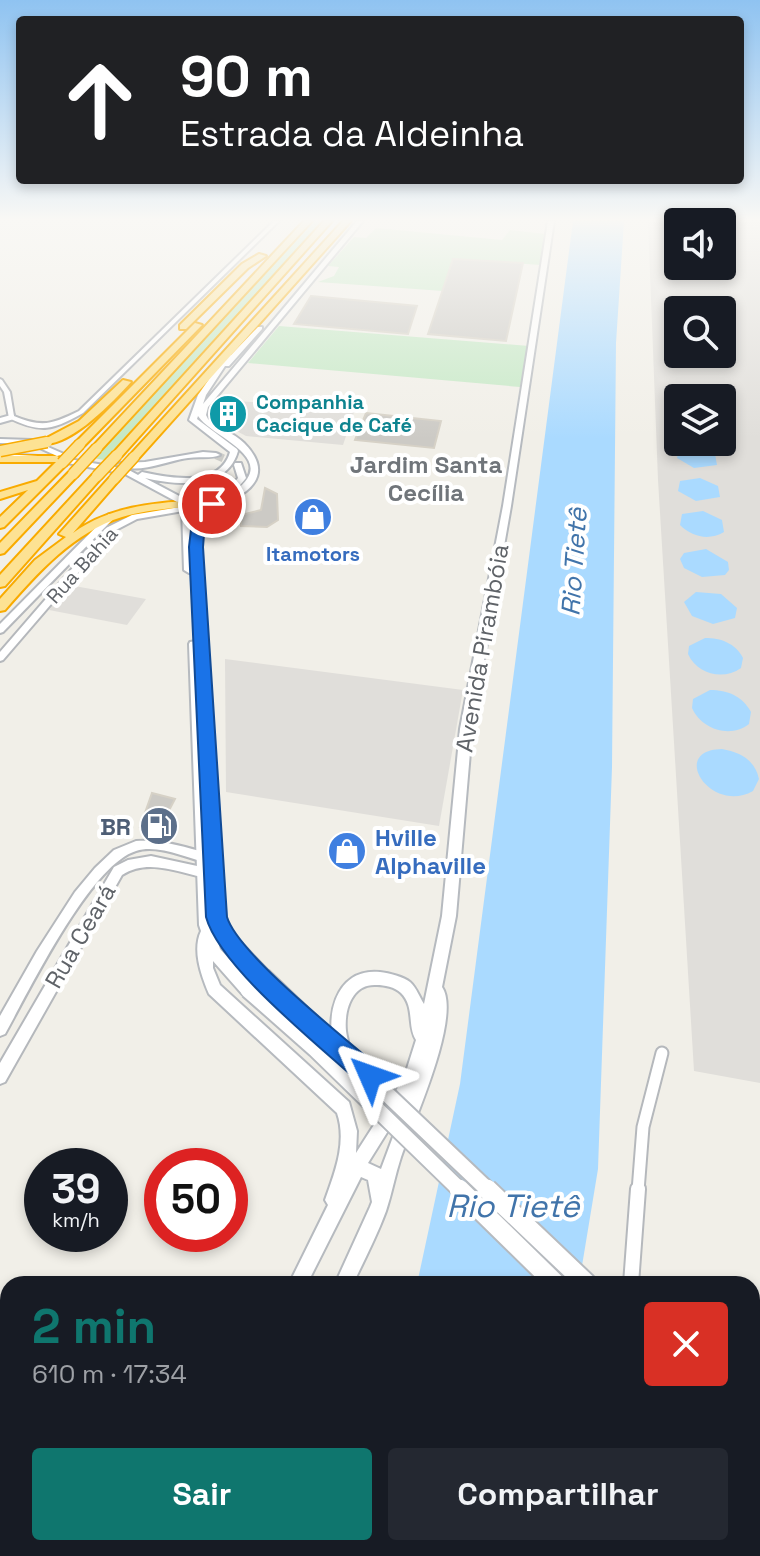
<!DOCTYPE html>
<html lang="pt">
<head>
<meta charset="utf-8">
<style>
	:root { --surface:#171b24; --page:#242831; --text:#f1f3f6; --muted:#9ea1a6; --accent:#0f766e }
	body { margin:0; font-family:"Space Grotesk",sans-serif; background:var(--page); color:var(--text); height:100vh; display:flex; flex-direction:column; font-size:30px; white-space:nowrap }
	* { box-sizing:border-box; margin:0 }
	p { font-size:26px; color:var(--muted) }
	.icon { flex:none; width:44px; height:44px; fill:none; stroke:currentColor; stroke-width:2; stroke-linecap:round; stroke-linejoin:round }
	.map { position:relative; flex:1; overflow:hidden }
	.sheet { position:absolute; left:0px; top:1276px; width:760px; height:280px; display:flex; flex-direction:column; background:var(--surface); border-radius:24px 24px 0 0; box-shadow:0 4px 12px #0003 }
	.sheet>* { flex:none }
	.top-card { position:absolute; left:16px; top:16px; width:728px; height:168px; border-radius:8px; box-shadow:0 4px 12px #0003; background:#202124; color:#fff; overflow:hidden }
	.buttons { position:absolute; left:664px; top:208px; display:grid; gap:16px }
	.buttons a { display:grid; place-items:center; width:72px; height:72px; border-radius:8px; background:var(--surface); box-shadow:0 4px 12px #0003; font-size:40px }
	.speed { position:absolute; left:24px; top:1148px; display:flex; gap:16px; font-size:40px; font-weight:700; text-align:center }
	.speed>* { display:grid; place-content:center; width:104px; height:104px; border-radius:50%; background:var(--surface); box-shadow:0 4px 12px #0003; line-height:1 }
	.speed small { font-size:20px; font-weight:400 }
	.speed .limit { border:12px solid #d22; background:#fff; color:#111 }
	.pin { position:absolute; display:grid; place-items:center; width:68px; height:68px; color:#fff; margin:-34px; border:4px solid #fff; border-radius:50%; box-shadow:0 2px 8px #0007 }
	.me { position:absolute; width:88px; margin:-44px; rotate:313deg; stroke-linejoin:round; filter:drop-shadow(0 0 6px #0008) }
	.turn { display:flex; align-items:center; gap:28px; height:168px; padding:0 32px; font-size:36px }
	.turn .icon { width:104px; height:104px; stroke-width:2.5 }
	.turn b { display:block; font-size:56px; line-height:68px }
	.round { display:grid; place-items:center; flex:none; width:84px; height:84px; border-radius:8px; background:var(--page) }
	.summary { display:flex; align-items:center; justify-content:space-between; height:136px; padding:0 32px }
	h1 { font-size:48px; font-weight:800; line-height:60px; color:var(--accent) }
	.primary-button { display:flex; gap:16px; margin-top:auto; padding:16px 32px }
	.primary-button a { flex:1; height:92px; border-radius:8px; background:var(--accent); color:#fff; font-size:32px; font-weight:800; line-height:92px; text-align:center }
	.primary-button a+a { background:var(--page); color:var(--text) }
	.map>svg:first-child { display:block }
</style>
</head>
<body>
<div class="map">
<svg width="760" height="1556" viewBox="0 0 760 1556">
	<rect width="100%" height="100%" fill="#f1efe8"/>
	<g fill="#e0deda" fill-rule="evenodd">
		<path d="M648,221H760V1083L694,1071L658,480ZM678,222H722V266H678ZM678,310H722V354H678ZM678,398H722V442H678Z"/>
		<polygon points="221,400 355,409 343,445 246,436 210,417"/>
		<polygon points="69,585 146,599 127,625 49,610"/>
		<polygon points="225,659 463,690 439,826 226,792"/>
	</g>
	<g fill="#c5e8c5">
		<polygon points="315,221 325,221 104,460 93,458"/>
		<polygon points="376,228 502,240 510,230 546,234 541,265 454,259 443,291 318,282 334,276 339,267 328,266 354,237 366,238"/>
		<polygon points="279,326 529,346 520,387 248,363"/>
	</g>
	<g fill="#aadaff">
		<polygon points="573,221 624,221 616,343 612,767 598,1169 579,1284 417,1284 460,1084"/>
		<polygon points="698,447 715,454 717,465 694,468 677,458 679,450"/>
		<polygon points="700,478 718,486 720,497 696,501 678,491 680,481"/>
		<path d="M703,511L722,520L724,532C709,541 692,537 680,525L682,514Z"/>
		<polygon points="706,549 728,562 729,570 725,575 702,577 684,568 680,559 684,553"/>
		<polygon points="696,592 721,594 737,608 735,618 713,624 692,616 684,602"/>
		<path d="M705,638C721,638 735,643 743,658L741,668C723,681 697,674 688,654L689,646Z"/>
		<path d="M710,690C728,690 742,696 751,712L749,724C730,739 701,729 692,708L693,699Z"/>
		<path d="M722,749C740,752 755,760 759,779L753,791C711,815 668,750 722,749Z"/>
		<polygon points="300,1548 515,1548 512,1556 297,1556"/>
	</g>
	<g fill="#cccac5" stroke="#d6d1c6" stroke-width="2">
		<polygon points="453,259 523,263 506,341 428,334"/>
		<polygon points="311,296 417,306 408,334 294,324"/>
		<polygon points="366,413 441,421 434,448 355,440"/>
		<polygon points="265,488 277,494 278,520 267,527 241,526 241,515 261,510"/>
		<polygon points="152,793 175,799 164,820 177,825 171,836 140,827"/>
	</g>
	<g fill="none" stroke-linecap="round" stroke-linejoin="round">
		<polyline stroke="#ccccc8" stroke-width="8" stroke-dasharray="8 4" stroke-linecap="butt" points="216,455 238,465"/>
		<g stroke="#b5b8bc" stroke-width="15">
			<polyline id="minor-far1" points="638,1191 643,1127 662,1053"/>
		</g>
		<g stroke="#b5b8bc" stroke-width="18">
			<g id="minor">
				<polyline points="631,1284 638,1189"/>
				<polyline points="687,1556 689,1548"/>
			</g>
		</g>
		<g stroke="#b5b8bc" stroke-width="4">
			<g id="tertiary">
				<path d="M274,221H279L83,413C52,430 42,434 9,418L4,392L0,386V379L2,380L10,392L14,416C43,428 52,424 79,411Z"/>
				<polygon points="186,506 190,508 189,510 137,519 114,531 3,660 0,661 0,652 108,527 132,515"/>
				<polygon points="109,514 115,514 116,516 3,632 0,633 0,624"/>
				<path d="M136,841C161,839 184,847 208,853L212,854L214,858L212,862L208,863C186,858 158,844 136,851C90,865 29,991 5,1034L0,1036V1016L37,951L75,892L95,868L114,850Z"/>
				<path d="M151,856L211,869L215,870L217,874L215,878L211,879C182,874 149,857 122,875L5,1082L0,1084V1063L114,867L128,860Z"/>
				<polygon points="0,1327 8,1333 8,1357 0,1351"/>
				<polygon points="0,1397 8,1402 8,1428 0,1423"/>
				<polygon points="78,1548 99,1548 103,1556 82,1556"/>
				<polygon points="129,1548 150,1548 154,1556 133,1556"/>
			</g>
		</g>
		<g stroke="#b6babf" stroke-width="4">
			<g id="secondary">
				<path d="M357,221H363L208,407L206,415L208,419C219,428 234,433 244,443C268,467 260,487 231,500C225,502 219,503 214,507C202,519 202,532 201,547L222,906L227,928L268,971L270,976L268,981L263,983L258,981L216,935L220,949L253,985L255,990L253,995L248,997L243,995L213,961V968L220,985L349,1102L357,1131L356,1153L404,1078L416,1040C407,1026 415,1007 401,993C395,987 384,985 377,985C352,983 344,1010 346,1031C347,1040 351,1046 347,1055L342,1058L337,1055C323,1021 334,967 380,972C389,973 404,977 410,982C416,987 420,998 424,1004L442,916L460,729L503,506L548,221H554L511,506L472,729L456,916L442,987C462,1016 413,1123 401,1157C395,1175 392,1193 386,1211C377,1236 364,1260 353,1284H335L370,1207L372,1202L368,1180L361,1177L307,1284H289L328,1205L325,1200C335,1172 347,1142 337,1113L209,994C201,975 192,950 201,931L199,925L189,644L190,642L196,641L193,572L189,573L184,570L182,508L177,502L125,474L57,461L0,458V454L57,457L127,469L138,475L142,472C169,478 220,488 230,452L189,420L198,395L226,355H231L258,327H262V329L229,366H225L206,395L203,404ZM198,416C212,438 280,457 236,490L246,478L241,463H235L234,465L238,478L226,492L228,494L211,501L188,505L183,498L145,478C176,485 227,491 238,451L237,449L197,419ZM205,507L195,521L192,541L191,510ZM406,1102L381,1169L368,1163Z"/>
				<polygon points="11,415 14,415 14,419 0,423 0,418"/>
				<polygon points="0,439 32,440 64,454 57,456 31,444 0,443"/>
				<path d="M203,452L216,453L220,455C211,459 199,456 188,458C166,461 138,475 117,465L121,463L145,462Z"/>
				<polygon points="752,1376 760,1380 760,1404 752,1400"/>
				<polygon points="752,1430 760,1434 760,1458 752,1454"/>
				<polygon points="752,1466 760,1470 760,1494 752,1490"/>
				<polygon points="752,1505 760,1508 760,1533 752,1530"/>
				<polygon points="158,1548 181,1548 177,1556 154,1556"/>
				<polygon points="197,1548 220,1548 216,1556 193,1556"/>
				<polygon points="571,1548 593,1548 592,1556 570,1556"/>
			</g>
		</g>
		<g stroke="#f9ab00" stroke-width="4">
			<g id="motorway">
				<polygon points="304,221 312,221 101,450 93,450 93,446"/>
				<polygon points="324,221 332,221 121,457 113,457 113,453"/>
				<polygon points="343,221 351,221 138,459 130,459 130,455"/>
				<polygon points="259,254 266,256 248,268 186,329 180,329 180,325 242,264"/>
				<polygon points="195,323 202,325 84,446 76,446 76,442"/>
				<path d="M123,380L131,382C113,402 71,446 43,444V440L79,421Z"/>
				<polygon points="0,456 57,456 68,463 4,527 0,528 0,517 28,490 0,499 0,492 37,481 56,462 0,462"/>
				<polygon points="69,472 79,474 4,553 0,554 0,543"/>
				<polygon points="93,474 103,476 5,586 0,587 0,575"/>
				<path d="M110,477L120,479L73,533C106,509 144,504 184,501L190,504L184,507C163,509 142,511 122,517C74,532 37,573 5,610L0,611V599L35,560L66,537L59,534Z"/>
			</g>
		</g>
		<use href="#minor-far1" stroke="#fff" stroke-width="11"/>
		<use href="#minor" stroke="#fff" stroke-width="14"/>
		<use href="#tertiary" fill="#fff" fill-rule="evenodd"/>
		<use href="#secondary" fill="#fff" fill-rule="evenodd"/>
		<use href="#motorway" fill="#fde293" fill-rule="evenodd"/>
		<g stroke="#b6babf" stroke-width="19" stroke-linecap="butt">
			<g id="secondary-bridge-far1">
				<polyline points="263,976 489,1191"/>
				<polyline points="248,990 315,1049 461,1191"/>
			</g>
		</g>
		<g stroke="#b6babf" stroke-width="23" stroke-linecap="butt">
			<g id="secondary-bridge">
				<polyline points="459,1189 556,1284"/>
				<polyline points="487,1189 587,1284"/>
			</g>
		</g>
		<g stroke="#f9ab00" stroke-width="13" stroke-linecap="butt">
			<g id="motorway-bridge">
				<polyline points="0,451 47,442"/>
				<polyline points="62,463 80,444"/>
				<polyline points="73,474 97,448"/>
				<polyline points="97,476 117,455"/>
				<polyline points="114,479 134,457"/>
			</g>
		</g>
		<use href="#secondary-bridge-far1" stroke="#fff" stroke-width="15"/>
		<use href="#secondary-bridge" stroke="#fff" stroke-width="19"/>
		<use href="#motorway-bridge" stroke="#fde293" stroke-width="10"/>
	</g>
	<linearGradient id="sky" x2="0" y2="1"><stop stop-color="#8fc3f1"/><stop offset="0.5" stop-color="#f9f8f5"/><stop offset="1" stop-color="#f9f8f5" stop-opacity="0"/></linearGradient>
	<rect width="760" height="439" fill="url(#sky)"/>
	<path fill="#1a73e8" stroke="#114b97" stroke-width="2" d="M207,501L218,504L205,522L203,547L227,917C238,954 345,1038 378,1067L381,1076L378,1084L370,1087L361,1084C320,1046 220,968 206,917L189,547L192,521Z"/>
	<defs>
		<g id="building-disc" transform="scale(2)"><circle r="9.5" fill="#0f9aa8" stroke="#fff"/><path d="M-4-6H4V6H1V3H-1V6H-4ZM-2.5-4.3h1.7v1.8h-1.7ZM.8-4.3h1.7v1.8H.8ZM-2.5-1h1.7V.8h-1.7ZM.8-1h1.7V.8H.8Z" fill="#fff"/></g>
		<g id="shop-disc" transform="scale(2)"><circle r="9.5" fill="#3f7fe0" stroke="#fff"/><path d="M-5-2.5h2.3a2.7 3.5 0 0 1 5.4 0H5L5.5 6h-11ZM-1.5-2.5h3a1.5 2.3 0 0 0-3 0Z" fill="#fff"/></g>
		<g id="fuel-disc" transform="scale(2)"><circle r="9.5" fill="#5c6f8a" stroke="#fff"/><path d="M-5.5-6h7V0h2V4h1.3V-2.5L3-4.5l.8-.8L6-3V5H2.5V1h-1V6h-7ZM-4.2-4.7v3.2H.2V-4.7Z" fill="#fff"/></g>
	</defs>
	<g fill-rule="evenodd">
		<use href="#building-disc" x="228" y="414"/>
		<use href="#shop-disc" x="313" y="517"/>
		<use href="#fuel-disc" x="159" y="826"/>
		<use href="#shop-disc" x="347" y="851"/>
	</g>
	<g text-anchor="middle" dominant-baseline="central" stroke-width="8" stroke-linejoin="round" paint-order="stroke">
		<g font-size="20" font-weight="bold" fill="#0d838f" stroke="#fff" text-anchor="start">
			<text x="256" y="402">Companhia<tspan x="256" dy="23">Cacique de Café</tspan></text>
		</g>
		<g font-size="20" font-weight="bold" fill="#366cbe" stroke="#fff">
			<text x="313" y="554">Itamotors</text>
		</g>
		<g font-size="20" fill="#5f6368" stroke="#fff">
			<text transform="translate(82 565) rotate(-48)">Rua Bahia</text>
		</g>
		<g font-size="24" font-weight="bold" fill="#70757a" stroke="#fff">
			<text x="426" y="464">Jardim Santa<tspan x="426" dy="28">Cecília</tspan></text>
		</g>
		<g font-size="24" fill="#5f6368" stroke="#fff">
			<text transform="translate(482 648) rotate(-80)">Avenida Pirambóia</text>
			<text transform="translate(80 936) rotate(-60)">Rua Ceará</text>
		</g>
		<g font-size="24" font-weight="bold" fill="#4e5e75" stroke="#fff" text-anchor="end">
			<text x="131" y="826">BR</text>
		</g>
		<g font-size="24" font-weight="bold" fill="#366cbe" stroke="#fff" text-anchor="start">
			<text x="375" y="837">Hville<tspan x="375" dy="28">Alphaville</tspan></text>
		</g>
		<g font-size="26" font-style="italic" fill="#4174aa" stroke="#fff">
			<text transform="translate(574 562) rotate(-86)">Rio Tietê</text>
		</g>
		<g font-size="32" font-style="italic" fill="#4174aa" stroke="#fff">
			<text x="513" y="1206">Rio Tietê</text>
		</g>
	</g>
</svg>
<div class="buttons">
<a><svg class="icon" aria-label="sound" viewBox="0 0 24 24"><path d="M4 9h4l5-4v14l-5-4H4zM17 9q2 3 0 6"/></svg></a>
<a><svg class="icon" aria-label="search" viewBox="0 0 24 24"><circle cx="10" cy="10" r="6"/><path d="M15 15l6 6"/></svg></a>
<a><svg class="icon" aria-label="layers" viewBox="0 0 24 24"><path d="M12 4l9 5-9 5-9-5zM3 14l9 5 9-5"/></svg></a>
</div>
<div class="speed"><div>39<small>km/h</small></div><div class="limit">50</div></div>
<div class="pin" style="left:212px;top:504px;background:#d93025"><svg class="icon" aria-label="arrive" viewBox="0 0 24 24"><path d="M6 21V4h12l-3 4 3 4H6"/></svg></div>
<svg class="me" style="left:370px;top:1076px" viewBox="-20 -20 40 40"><path d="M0-17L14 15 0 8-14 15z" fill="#1a73e8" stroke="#fff" stroke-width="4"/></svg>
<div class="top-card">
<div class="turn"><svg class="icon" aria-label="ahead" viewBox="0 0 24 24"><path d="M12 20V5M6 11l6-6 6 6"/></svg><div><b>90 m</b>Estrada da Aldeinha</div></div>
</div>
<section class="sheet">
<div class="summary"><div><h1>2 min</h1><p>610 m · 17:34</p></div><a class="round" style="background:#d93025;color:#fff"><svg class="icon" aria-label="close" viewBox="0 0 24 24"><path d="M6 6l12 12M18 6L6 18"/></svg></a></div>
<div class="primary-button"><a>Sair</a><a>Compartilhar</a></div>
</section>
</div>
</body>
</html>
